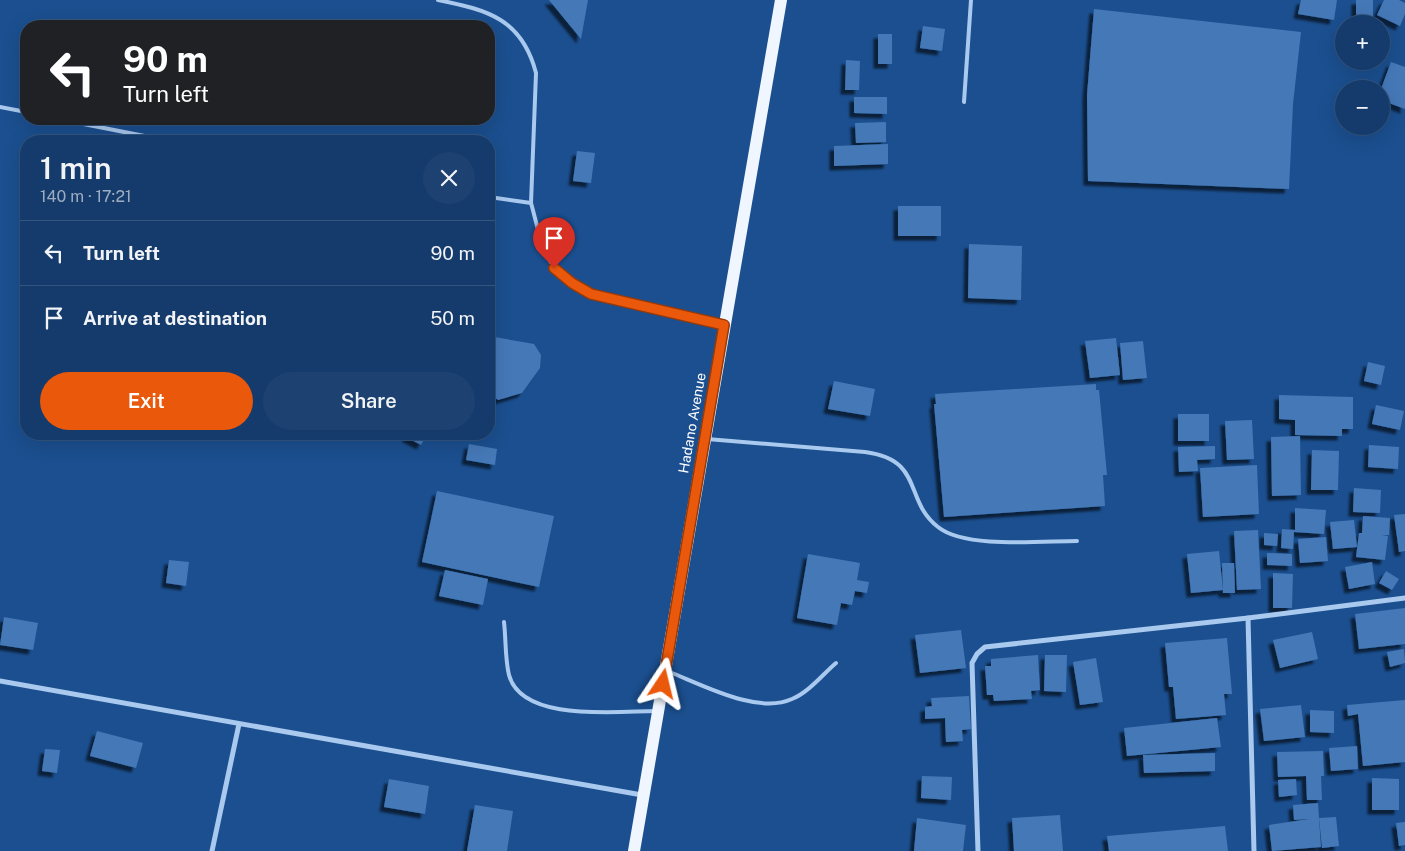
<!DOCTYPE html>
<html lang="en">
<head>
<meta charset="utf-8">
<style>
	:root { --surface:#143b6b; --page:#1d4271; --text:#f1f3f6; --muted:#9dadc1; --line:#33557e; --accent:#ea580c }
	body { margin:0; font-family:"Public Sans",sans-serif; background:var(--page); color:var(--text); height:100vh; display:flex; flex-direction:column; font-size:19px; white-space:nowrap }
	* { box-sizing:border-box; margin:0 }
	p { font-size:16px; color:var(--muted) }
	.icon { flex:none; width:28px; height:28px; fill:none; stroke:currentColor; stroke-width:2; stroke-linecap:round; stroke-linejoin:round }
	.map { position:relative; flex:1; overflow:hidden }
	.panel { position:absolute; left:20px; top:135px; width:475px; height:305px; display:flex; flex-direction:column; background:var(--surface); border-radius:20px; box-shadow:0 5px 20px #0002,0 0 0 1px var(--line) }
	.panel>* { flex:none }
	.banner { position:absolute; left:20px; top:20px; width:475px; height:105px; border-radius:20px; box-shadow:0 5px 20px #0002,0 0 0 1px var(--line); background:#202124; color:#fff; overflow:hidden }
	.controls { position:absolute; left:1335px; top:15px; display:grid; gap:10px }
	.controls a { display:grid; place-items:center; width:55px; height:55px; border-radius:50%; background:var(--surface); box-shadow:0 5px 20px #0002,0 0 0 1px var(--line); font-size:25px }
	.pin { position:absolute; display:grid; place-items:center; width:42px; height:42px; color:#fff; margin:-51px -21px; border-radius:50% 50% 50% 0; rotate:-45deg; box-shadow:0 0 5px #0007 }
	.pin .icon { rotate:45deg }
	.me { position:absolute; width:55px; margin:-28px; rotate:10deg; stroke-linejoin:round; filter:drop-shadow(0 0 4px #0008) }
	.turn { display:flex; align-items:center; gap:18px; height:105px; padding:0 20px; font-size:22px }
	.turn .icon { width:65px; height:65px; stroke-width:2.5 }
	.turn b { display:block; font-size:35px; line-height:42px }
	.round { display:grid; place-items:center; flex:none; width:52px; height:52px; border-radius:26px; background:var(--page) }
	.overview { display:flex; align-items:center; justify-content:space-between; height:85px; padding:0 20px }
	h1 { font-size:30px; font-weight:600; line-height:38px }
	.button { display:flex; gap:10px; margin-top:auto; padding:10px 20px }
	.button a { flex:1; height:58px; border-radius:30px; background:var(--accent); color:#fff; font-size:20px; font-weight:600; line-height:58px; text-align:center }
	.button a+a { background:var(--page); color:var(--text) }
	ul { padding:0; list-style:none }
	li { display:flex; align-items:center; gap:15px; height:65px; padding:0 20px; border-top:1px solid var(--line) }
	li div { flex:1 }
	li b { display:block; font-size:19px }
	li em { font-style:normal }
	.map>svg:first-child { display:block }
</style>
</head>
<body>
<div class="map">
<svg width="1405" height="851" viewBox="0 0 1405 851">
	<defs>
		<filter id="shadow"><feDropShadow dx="-4.5" dy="4.5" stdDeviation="1" flood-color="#0009"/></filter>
	</defs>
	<rect width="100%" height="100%" fill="#1b4f8f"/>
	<g fill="#4478b7" filter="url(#shadow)">
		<polygon points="549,0 588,0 581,39"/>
		<polygon points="1301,0 1337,0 1334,20 1298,14"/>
		<polygon points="1356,0 1373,0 1373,23 1356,22"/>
		<polygon points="1384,0 1399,0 1405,3 1405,14 1400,26 1377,15"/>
		<polygon points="1094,9 1301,32 1293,104 1289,189 1088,181 1087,95"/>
		<polygon points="923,26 945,29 942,51 920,48"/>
		<rect x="878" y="34" width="14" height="30"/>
		<polygon points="846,60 860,61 859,90 845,90"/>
		<polygon points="1391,62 1405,67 1405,109 1381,100 1381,89"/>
		<polygon points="854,97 887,97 887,114 854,113"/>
		<polygon points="886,122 886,142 856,143 855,123"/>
		<polygon points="888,144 888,164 834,166 834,146"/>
		<polygon points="577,151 595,153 591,183 573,181"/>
		<rect x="898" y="206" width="43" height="30"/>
		<polygon points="969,244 1022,246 1021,300 968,298"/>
		<polygon points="489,336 534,344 541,355 540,368 522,393 498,400 489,393"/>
		<polygon points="1116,338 1120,375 1090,378 1085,341"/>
		<polygon points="1143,341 1147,378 1123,380 1120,343"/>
		<polygon points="1368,362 1385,366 1381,385 1364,381"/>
		<polygon points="834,381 875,389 870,416 828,409"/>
		<polygon points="1096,384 1096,390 1099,390 1107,475 1103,475 1105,506 944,517 934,404 936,404 935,394"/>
		<polygon points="1279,395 1353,397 1353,429 1342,429 1342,436 1295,435 1295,420 1279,419"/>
		<polygon points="1376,405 1404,411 1400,430 1372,424"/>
		<rect x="1178" y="414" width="31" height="27"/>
		<polygon points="1252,420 1254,459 1227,460 1225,421"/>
		<polygon points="408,434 427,434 421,445 406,437"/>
		<polygon points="1300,436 1301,495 1272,496 1271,437"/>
		<polygon points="469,444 497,449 495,465 466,460"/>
		<polygon points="1369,445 1399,447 1398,469 1368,467"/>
		<polygon points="1215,446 1215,459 1197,460 1198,471 1179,472 1178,447"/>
		<polygon points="1312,450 1339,451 1338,490 1311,490"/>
		<polygon points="1257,465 1259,514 1203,517 1200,468"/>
		<polygon points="1354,488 1381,490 1380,513 1353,512"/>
		<polygon points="437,491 554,516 539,587 422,562"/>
		<polygon points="1295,508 1326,510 1324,534 1294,532 1293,549 1281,548 1282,529 1295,530"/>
		<polygon points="1405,514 1405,551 1399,552 1394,515"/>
		<polygon points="1363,516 1390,518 1389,535 1382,535 1388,536 1385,560 1356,557 1359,533 1362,533"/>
		<polygon points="1354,520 1357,547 1333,549 1330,522"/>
		<polygon points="1258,530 1261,589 1237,590 1234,531"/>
		<polygon points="1264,533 1278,534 1277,546 1264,545"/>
		<polygon points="1326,537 1328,561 1300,563 1298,539"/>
		<polygon points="1219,551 1223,590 1191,593 1187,554"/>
		<polygon points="1267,553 1292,554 1292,566 1267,565"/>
		<polygon points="808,554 860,563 857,580 869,582 867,593 855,591 852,605 841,603 837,625 797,618"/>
		<polygon points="169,560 189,562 186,586 166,583"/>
		<polygon points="1372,562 1375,584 1349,589 1345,567"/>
		<polygon points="1222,563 1234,563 1235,593 1223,593"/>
		<polygon points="445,570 488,579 483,605 439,596"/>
		<polygon points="1386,571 1399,579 1392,590 1379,583"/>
		<polygon points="1273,573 1293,574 1292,608 1273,608"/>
		<polygon points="1405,608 1405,644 1359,649 1355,614"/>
		<polygon points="4,617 38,623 33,650 0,645"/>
		<polygon points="961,630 966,668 920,673 915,635"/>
		<polygon points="1312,632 1318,659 1280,668 1273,640"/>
		<polygon points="1227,638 1232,694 1224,694 1226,715 1176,719 1173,687 1169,687 1165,643"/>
		<polygon points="1404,649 1405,663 1390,667 1387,652"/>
		<polygon points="1038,655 1040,690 1031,691 1032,699 994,701 993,695 987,695 985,666 991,666 991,659"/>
		<polygon points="1045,655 1067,655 1066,692 1044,691"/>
		<polygon points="1096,658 1103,702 1080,705 1073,662"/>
		<polygon points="969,696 971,729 962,730 963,741 946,742 945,718 925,719 925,707 932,706 931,698"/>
		<polygon points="1405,700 1405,762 1363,766 1358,714 1348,716 1347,705"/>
		<polygon points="1301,705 1305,737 1264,741 1260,709"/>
		<polygon points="1310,710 1334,711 1334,733 1310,732"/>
		<polygon points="1217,718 1221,747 1127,756 1124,728"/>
		<polygon points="97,731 143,743 136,768 90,756"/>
		<polygon points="1357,746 1358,769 1331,771 1329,748"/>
		<polygon points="45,749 60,750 57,773 42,771"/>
		<polygon points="1323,751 1324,776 1321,776 1322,800 1307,800 1306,776 1278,777 1277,752"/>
		<polygon points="1215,753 1215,771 1144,773 1143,755"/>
		<polygon points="922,776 952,777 951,800 921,798"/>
		<polygon points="1372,778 1399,779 1399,810 1372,810"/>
		<polygon points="389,779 429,786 425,814 384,807"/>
		<polygon points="1296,779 1297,795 1279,797 1278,780"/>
		<polygon points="1318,803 1321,847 1272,851 1269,825 1309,819 1294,820 1293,805"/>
		<polygon points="475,805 513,811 507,851 467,851"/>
		<polygon points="1060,815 1063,851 1014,851 1012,818"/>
		<polygon points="1336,817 1339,846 1322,848 1319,818"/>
		<polygon points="917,818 966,825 963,851 914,851"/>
		<polygon points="1405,822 1405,845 1399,846 1396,823"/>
		<polygon points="1225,826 1228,851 1109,851 1107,836"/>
	</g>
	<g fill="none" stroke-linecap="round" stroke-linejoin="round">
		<g stroke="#a9c9ee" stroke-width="4">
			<path d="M438,0C488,10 522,19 536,73L531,203"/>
			<polyline points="964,102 971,0"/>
			<polyline points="0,107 26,112"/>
			<polyline points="58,119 170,141"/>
			<path d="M489,197L531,203C537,224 541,249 554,267C582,305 678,315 722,325"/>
			<path d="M707,439L865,452C925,460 903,500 938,527C965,549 1042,541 1077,541"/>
			<path d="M504,622C506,639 505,659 509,675C522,723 618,711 656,711"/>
			<path d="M667,671C701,684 757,715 792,699C809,692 822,675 836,663"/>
		</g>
		<g stroke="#a9c9ee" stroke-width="5">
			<polyline points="1248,618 1254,851"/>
			<polyline points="0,681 642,795"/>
			<polyline points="212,851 239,724"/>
			<polyline points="978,851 972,663 977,654 985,647 1248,618 1405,598"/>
		</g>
		<polyline stroke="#f0f6ff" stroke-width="12" points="634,851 781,0"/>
	</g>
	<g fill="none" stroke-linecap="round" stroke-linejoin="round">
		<g stroke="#983908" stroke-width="12">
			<polyline id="route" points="554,268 572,283 591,294 724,325 663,684"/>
		</g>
		<use href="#route" stroke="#ea580c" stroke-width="9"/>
	</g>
	<g text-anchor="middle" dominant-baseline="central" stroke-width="5" stroke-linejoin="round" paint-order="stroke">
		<g font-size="14" fill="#fff" stroke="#1b4f8f">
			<text transform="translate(692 423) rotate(-80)">Hadano Avenue</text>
		</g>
	</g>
</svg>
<div class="controls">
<a>+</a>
<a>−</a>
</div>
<div class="pin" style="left:554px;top:268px;background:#d93025"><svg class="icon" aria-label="arrive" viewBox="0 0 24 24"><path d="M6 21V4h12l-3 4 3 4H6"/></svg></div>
<svg class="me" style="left:663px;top:684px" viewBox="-20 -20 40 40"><path d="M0-17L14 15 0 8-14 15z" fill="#ea580c" stroke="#fff" stroke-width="4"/></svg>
<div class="banner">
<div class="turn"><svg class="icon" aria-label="left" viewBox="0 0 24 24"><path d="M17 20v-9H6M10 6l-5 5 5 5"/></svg><div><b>90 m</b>Turn left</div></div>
</div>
<section class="panel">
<div class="overview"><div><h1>1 min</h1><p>140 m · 17:21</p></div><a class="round"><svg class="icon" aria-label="close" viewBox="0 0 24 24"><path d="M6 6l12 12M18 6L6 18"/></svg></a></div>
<ul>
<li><svg class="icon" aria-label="left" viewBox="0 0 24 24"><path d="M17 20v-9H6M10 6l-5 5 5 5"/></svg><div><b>Turn left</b></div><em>90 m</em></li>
<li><svg class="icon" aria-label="arrive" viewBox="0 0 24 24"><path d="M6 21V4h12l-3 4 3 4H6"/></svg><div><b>Arrive at destination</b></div><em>50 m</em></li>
</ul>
<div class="button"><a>Exit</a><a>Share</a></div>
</section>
</div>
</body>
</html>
